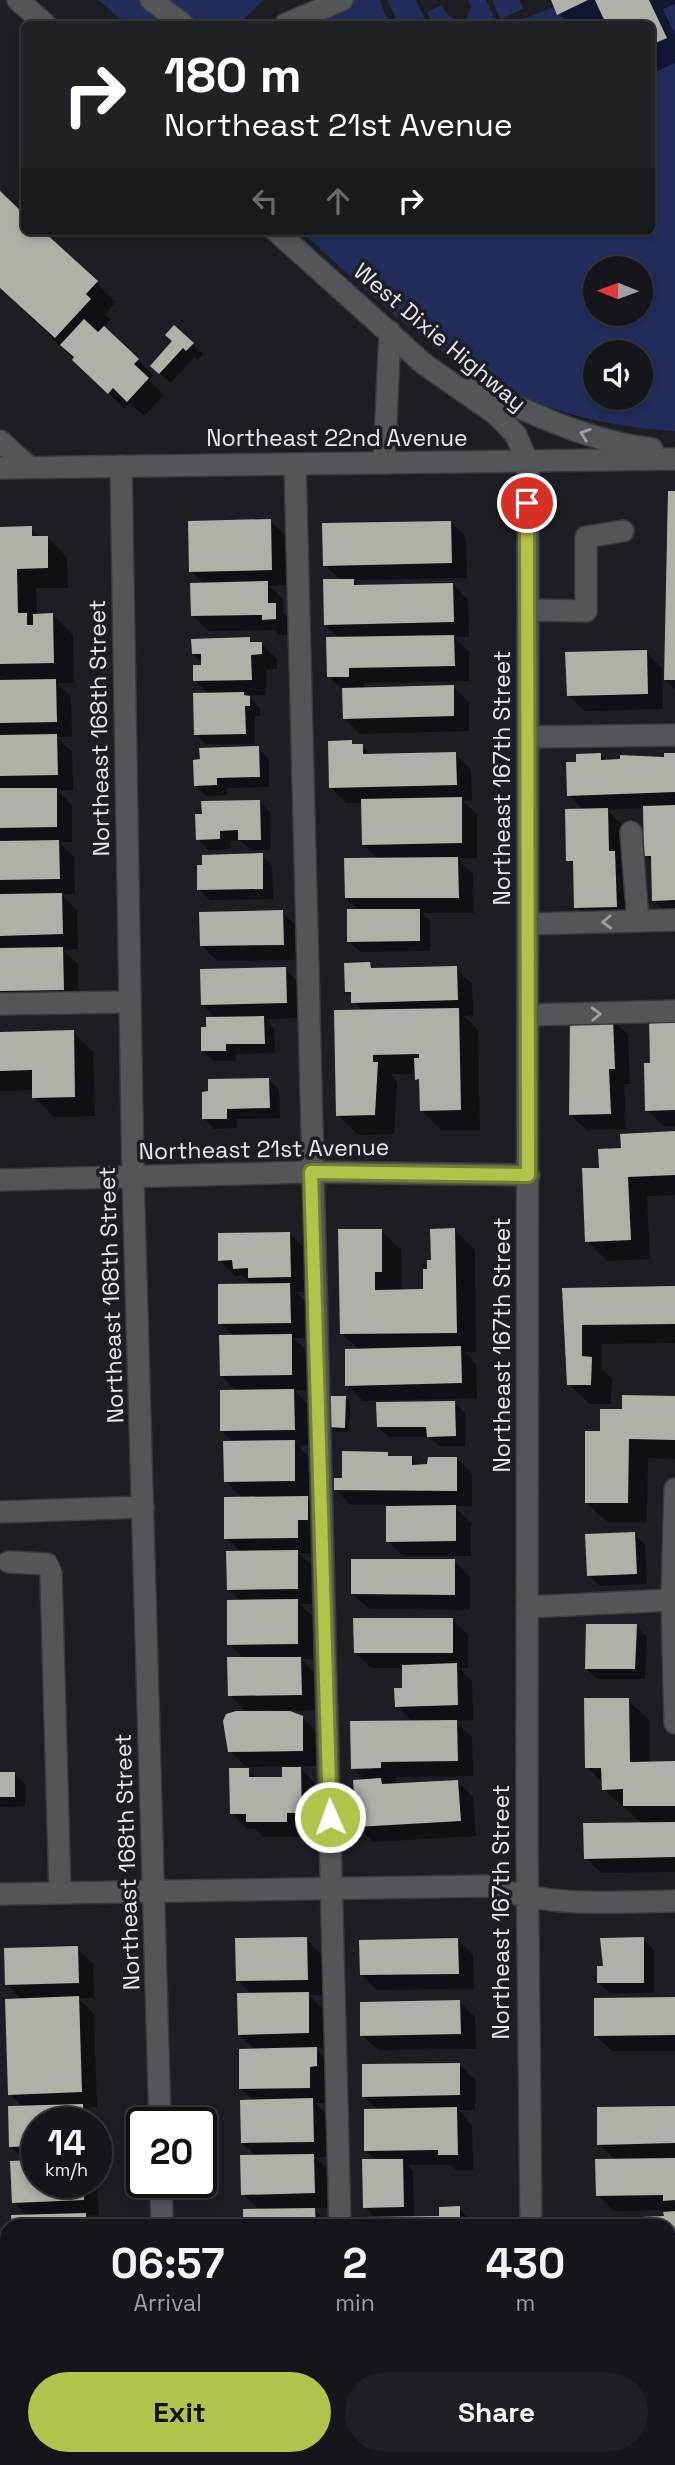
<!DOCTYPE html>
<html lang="en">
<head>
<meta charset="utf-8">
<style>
	:root { --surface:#15161b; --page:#1e1f24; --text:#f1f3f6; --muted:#9d9fa3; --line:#34353a; --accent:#b2c34c }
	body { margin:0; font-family:"Space Grotesk",sans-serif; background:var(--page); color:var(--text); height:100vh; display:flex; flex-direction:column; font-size:26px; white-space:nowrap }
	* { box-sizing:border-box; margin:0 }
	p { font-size:23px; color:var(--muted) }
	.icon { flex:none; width:38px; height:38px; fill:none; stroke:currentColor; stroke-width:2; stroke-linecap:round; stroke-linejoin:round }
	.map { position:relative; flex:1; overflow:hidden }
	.details { position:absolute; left:0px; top:2219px; width:676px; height:247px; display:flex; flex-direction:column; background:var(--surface); border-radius:21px 21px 0 0; box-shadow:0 4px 10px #0003,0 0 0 2px var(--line) }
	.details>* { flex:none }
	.hud { position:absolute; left:21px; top:21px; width:634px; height:214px; border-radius:10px; box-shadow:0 4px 10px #0003,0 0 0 2px var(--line); background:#202124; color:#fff; overflow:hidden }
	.needle { width:46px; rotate:271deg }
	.buttons { position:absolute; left:583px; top:256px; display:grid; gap:14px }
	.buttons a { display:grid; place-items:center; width:70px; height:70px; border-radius:50%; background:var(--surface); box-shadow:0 4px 10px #0003,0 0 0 2px var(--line); font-size:35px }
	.speed { position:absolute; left:21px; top:2107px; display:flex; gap:14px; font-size:35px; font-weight:700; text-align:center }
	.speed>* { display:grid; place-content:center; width:91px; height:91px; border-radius:50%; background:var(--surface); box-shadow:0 4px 10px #0003,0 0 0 2px var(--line); line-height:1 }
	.speed small { font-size:18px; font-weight:400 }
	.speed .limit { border:4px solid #111; border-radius:10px; background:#fff; color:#111 }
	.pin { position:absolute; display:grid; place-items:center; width:60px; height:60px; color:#fff; margin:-30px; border:4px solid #fff; border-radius:50%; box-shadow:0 2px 7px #0007 }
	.me { position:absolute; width:77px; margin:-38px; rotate:358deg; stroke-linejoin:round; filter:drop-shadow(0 0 5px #0008) }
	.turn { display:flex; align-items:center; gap:24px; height:147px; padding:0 28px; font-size:32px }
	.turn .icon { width:91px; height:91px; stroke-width:2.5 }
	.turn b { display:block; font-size:49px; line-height:60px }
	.lanes { display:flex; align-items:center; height:66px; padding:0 28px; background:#0003; justify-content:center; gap:35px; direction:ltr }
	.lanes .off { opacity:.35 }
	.eta { display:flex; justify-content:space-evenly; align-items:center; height:119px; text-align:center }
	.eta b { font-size:42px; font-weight:600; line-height:49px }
	.cta { display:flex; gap:14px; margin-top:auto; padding:14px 28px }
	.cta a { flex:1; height:80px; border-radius:42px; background:var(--accent); color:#111; font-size:28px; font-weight:600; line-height:80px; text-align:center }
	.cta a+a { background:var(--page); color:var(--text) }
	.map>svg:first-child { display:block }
</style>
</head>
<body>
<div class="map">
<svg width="675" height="2465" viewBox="0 0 675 2465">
	<rect width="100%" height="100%" fill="#1c1e24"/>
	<g fill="#212c5c" fill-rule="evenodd">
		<polygon points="98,0 263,0 239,24 126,24"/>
		<polygon points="353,0 379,0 390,24 328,24 324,16"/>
		<polygon points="387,0 416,0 427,24 398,24"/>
		<polygon points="468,0 486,0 497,24 469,24 467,18 471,7"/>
		<polygon points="492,0 519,0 523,9 500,19"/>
		<polygon points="588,0 595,0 606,24 510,24 554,7 558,14"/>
		<path d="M649,0H675V431C502,420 423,343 301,231H651V45L667,38ZM595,268H640V313H595ZM595,352H640V397H595Z"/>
		<polygon points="442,5 448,16 458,20 460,24 433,24 427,12"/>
	</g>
	<g fill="#0007">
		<polygon points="553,0 675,0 675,4 663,9 675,35 675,63 651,74 651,24 608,24 606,21 598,24 570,24 559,14"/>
		<polygon points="0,193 24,216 24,231 41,231 116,302 105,315 110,320 103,328 153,375 149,380 164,395 144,416 130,403 124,408 0,287"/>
		<polygon points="174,341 192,344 203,354 198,360 194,357 171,383 152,366"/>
		<polygon points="675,492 675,689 665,680"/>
		<polygon points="270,521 286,536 287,585 269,586 283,599 283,612 291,620 291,634 279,635 275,630 209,631 193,616 204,584 191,571"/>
		<polygon points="451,522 466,538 467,578 353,580 359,586 453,584 468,600 469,637 454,637 469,652 469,681 364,683 364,689 453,687 469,702 469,731 360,734 344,718 344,692 329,676 340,639 325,624 341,581 325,565"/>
		<polygon points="31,528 41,538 47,537 67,557 68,588 36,588 37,615 53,615 73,635 74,683 57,683 71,697 72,737 57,737 72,752 73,790 57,790 72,805 72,842 59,842 74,857 75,894 61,894 77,910 78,949 63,950 78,964 78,1005 0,1006 0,843 4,843 0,839 0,529"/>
		<polygon points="249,639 253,643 261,643 277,659 277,669 266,670 266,695 247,695 260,708 260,716 255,716 255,744 206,744 195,734 209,695 195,680 202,663 193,654"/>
		<polygon points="646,652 662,668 663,709 584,711 568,695"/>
		<polygon points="351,742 355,746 362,746 372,756 455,754 471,770 472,800 463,801 477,814 477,858 457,858 473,874 474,913 422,913 430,921 430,951 360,952 349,941 360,911 346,898 378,859 363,844 363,803 346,803 330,787"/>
		<polygon points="258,748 269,759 269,787 227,788 227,795 206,796 195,785"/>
		<polygon points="675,754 675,916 669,916 654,900 653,863 646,855 645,808 607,810 623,826 631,922 592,923 576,907 575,867 568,860 584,811 569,795 578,763 601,755 607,761 666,759"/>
		<polygon points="260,802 270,812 271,850 250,850 241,841 230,841 230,849 208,850 198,839"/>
		<polygon points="262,855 272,866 273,899 210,900 199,890"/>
		<polygon points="282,912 298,928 299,960 217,961 202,946"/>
		<polygon points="370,964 375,970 456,968 472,984 473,1015 464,1016 478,1030 480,1130 441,1130 421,1110 421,1083 416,1074 392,1074 397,1083 394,1134 358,1135 338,1115 362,1011 347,991"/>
		<polygon points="285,969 301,985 302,1018 265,1019 274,1028 275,1053 236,1054 235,1061 214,1061 203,1050 208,1028 216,1018 202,1004"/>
		<polygon points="675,1019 675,1126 663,1126 647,1110 652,1065"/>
		<polygon points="613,1020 628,1035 630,1084 624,1084 626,1129 586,1130 570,1114 569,1063 573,1063"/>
		<polygon points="73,1032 93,1052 95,1116 54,1117 34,1097 34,1090 0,1091 0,1034"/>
		<polygon points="269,1080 279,1090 280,1118 236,1119 237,1128 214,1129 204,1118"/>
		<polygon points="675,1133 675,1195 647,1196 650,1259 607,1261 587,1241 601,1169 622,1149"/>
		<polygon points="381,1230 401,1250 401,1291 425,1291 432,1261 455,1230 475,1250 476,1352 465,1352 476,1364 477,1398 363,1401 347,1385 359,1350 341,1333"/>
		<polygon points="289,1233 305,1249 306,1292 296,1292 305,1301 305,1338 293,1338 307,1351 307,1390 294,1390 309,1406 310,1445 298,1446 310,1458 310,1496 305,1496 323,1514 313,1553 298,1553 313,1567 313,1604 300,1604 313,1617 313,1659 301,1659 316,1674 316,1710 283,1711 302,1717 318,1733 318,1766 298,1766 316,1784 317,1828 302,1828 302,1837 263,1837 255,1829 247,1829 232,1813 249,1770 257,1779 284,1779 284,1766 246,1767 230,1751 273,1710 245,1711 230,1695 244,1659 229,1644 241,1602 228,1589 241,1552 226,1538 243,1499 226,1481 234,1443 222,1431 237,1391 221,1376 234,1336 220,1323 252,1285 242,1275 235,1276 220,1260"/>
		<polygon points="675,1288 675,1343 601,1344 601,1368 612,1379 611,1404 589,1404 569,1384 563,1290"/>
		<polygon points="675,1397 675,1459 648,1458 647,1522 607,1522 586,1502 602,1433 624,1411"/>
		<polygon points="345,1398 350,1402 349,1432 334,1431 329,1426"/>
		<polygon points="454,1403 465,1413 465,1446 439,1446 429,1437 389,1437 378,1427"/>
		<polygon points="388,1454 392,1458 412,1458 420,1466 457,1458 472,1474 472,1506 454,1506 471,1523 471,1556 403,1556 388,1541 388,1505 351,1505 336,1490 344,1480"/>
		<polygon points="635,1534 645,1545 647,1584 600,1586 589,1576"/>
		<polygon points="454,1561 470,1576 470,1610 369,1609 353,1594"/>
		<polygon points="452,1619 468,1635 468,1668 459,1668 472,1681 473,1720 455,1721 472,1737 473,1776 396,1777 396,1785 458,1782 473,1797 476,1836 373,1842 357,1826 365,1781 353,1768 413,1722 396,1706 404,1690 404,1668 371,1668 355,1652"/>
		<polygon points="636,1626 647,1637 645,1679 597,1679 586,1668"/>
		<polygon points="628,1700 649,1720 649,1763 675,1763 675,1872 601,1873 586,1858 643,1824 603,1789 603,1783 587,1767"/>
		<polygon points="0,1773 14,1773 25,1784 25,1806 0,1807"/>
		<polygon points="306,1939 322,1955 323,1995 309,1995 324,2010 324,2048 315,2048 332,2065 332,2081 325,2082 325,2103 315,2103 328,2116 328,2157 315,2157 329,2171 330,2208 313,2208 330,2226 245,2226 260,2211 243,2194 256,2156 242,2143 254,2101 241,2089 255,2050 239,2034 252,1995 238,1980"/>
		<polygon points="643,1939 654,1950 654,1993 610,1993 599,1983 605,1968"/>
		<polygon points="458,1940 473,1955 474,1989 377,1990 361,1975"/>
		<polygon points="77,1948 93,1964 94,1998 78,1998 94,2014 97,2107 84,2108 98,2121 99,2160 96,2160 96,2123 37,2123 37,2182 96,2182 96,2174 99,2215 86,2216 97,2226 14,2226 28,2216 13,2202 27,2162 11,2147 24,2108 10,2094 22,2000 7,1984"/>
		<polygon points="675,1999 675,2051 612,2051 596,2036"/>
		<polygon points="460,2002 475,2017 476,2049 378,2050 362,2035"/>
		<polygon points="459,2064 475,2080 475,2110 458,2110 472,2125 473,2170 455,2170 450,2165 407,2165 413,2171 414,2218 441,2217 459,2208 475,2226 365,2226 377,2219 365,2207 376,2161 366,2150 378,2110 364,2096"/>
		<polygon points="675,2108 675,2270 668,2270 668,2226 600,2226 666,2218 665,2210 614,2211 598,2196 616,2161 599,2144"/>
		<polygon points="668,2391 675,2391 675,2465 600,2465 594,2459 668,2459"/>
		<polygon points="39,2459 110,2459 110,2460 105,2460 105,2465 40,2465"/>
		<rect x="448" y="2459" width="61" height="6"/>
	</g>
	<g fill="#afb0a8">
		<polygon points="551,0 588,0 557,15"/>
		<polygon points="595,0 649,0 667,38 651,45 651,24 606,24"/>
		<polygon points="0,191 24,214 24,231 43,231 98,281 86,294 91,299 55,338 0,288"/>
		<polygon points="84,319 98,332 104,326 139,359 134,364 149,378 127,402 113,388 108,394 72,360 74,357 60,345"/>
		<polygon points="174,325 194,343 186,351 183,348 159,374 150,366 172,341 165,335"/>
		<polygon points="668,491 675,491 675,680 664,680"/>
		<polygon points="271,519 272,570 189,572 188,521"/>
		<polygon points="451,521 452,563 323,566 322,523"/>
		<polygon points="32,526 32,536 48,536 48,568 17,569 18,613 27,613 27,625 33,625 33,614 53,613 54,663 0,664 0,527"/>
		<polygon points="323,579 354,579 354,585 453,583 454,622 324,625"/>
		<polygon points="268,581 268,603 276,603 276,619 262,620 262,615 191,616 190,583"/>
		<polygon points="454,635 455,666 349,668 349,677 327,677 326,637"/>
		<polygon points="250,637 250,642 262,642 262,654 251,655 252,680 193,681 193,665 201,665 201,654 192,654 191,639"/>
		<polygon points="647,650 648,694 567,696 565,652"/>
		<polygon points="56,679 57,722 0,723 0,680"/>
		<polygon points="454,685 454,716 343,719 342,688"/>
		<polygon points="244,692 244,695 250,696 250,706 245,706 246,734 194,735 193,693"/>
		<polygon points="57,734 58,775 0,776 0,735"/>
		<polygon points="352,740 352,744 363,744 363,754 456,752 457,785 329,788 328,741"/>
		<polygon points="259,746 260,777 217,778 217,785 194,786 193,760 200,759 199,748"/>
		<polygon points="601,753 601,760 620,759 620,755 664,757 664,753 675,753 675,792 567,796 566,762 576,762 576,754"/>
		<polygon points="0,788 57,788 57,827 0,828"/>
		<polygon points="462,797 462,843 362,845 361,799"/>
		<polygon points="260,800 261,840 238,840 238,830 220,831 220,839 196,840 195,814 202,814 201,801"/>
		<polygon points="675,805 675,900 652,901 651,856 644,856 643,806"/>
		<polygon points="608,808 609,851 615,851 617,907 574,908 573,861 566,861 565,809"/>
		<polygon points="59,840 60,879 0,880 0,841"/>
		<polygon points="263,853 263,889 197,890 197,865 202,865 202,855"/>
		<polygon points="458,857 459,898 345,898 344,858"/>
		<polygon points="62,893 63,934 0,936 0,894"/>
		<polygon points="347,909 420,909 420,941 347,942"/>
		<polygon points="283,910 284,945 200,946 199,912"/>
		<polygon points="63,947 64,990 0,991 0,948"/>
		<polygon points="370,962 371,968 457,966 458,1000 351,1003 351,992 345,992 344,963"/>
		<polygon points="286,967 287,1003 201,1005 200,969"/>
		<polygon points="459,1008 461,1110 420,1111 419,1079 415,1080 414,1058 419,1058 419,1054 373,1055 373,1062 378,1062 375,1115 336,1116 334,1010"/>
		<polygon points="264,1016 265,1044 226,1044 226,1051 201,1051 201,1027 206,1027 206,1017"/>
		<polygon points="675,1017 675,1110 645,1111 644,1063 650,1063 649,1018"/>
		<polygon points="613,1018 615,1069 609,1069 611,1114 569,1115 570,1019"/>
		<polygon points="74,1030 75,1097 32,1098 32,1070 0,1071 0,1032"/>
		<polygon points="269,1078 270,1108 227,1109 227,1119 202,1119 202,1092 208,1091 208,1079"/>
		<polygon points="675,1131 675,1175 628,1177 631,1240 585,1242 582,1168 599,1168 598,1149 621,1148 620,1134"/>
		<polygon points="455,1228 457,1333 340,1334 338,1229 382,1229 382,1272 375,1272 375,1290 423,1289 423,1269 427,1269 427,1260 431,1260 430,1229"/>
		<polygon points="290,1232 291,1277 248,1278 248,1268 233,1269 232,1260 218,1261 218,1233"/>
		<polygon points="290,1283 291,1323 218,1324 218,1284"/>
		<polygon points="675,1286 675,1324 582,1325 582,1356 592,1357 591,1385 567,1385 562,1288"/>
		<polygon points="292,1334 292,1375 220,1376 219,1335"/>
		<polygon points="461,1346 462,1383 345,1386 345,1349"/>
		<polygon points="294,1389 295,1430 220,1431 220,1390"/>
		<polygon points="622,1395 675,1396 675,1440 629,1439 628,1503 585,1503 585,1431 600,1431 600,1409 622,1409"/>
		<polygon points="328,1396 346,1396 345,1428 328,1427"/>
		<polygon points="455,1401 456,1436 427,1437 426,1427 377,1427 376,1402"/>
		<polygon points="295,1440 295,1481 224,1482 223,1441"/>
		<polygon points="342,1451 388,1452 388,1456 412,1456 412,1465 427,1464 428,1457 457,1457 457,1491 334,1490 334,1478 342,1478"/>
		<polygon points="308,1496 308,1520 298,1520 298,1538 224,1539 224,1497"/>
		<polygon points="456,1505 456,1541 386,1542 386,1506"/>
		<polygon points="635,1532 637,1574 587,1576 585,1534"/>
		<polygon points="298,1550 298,1589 227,1590 226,1551"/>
		<polygon points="351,1559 455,1559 455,1595 351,1594"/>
		<polygon points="298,1599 298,1644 227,1645 227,1600"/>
		<polygon points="353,1618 453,1618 453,1653 354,1653"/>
		<polygon points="586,1624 637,1624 635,1669 585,1669"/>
		<polygon points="227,1657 301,1657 302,1695 228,1696"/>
		<polygon points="457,1663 458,1705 395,1707 394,1688 402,1688 402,1665"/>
		<polygon points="584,1698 629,1698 630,1762 675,1761 675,1806 623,1806 623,1789 602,1790 601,1768 585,1768"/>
		<polygon points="236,1711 290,1711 303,1716 303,1751 228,1752 223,1721 226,1714"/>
		<polygon points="457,1720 458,1761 381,1762 381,1768 351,1769 350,1721"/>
		<polygon points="282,1767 301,1767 302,1813 287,1813 287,1822 246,1822 246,1814 230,1814 229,1768 249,1768 249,1777 282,1777"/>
		<rect x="0" y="1772" width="15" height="25"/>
		<polygon points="381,1778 382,1784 458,1780 461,1821 356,1827 353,1780"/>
		<polygon points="675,1822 675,1857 584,1859 583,1823"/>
		<polygon points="307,1937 308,1980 236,1981 235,1938"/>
		<polygon points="644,1937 644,1983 597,1983 597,1966 603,1966 600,1938"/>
		<polygon points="458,1938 459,1974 360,1975 359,1940"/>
		<polygon points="78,1946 79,1983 5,1985 4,1948"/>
		<polygon points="309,1992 309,2033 238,2035 237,1993"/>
		<polygon points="79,1996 82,2092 8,2095 5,1999"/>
		<polygon points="675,1997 675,2035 594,2036 594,1998"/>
		<polygon points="460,2000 461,2034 360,2036 360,2002"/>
		<polygon points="317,2047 317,2066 310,2067 310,2088 239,2089 239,2049"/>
		<polygon points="460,2063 460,2095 362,2097 362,2064"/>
		<polygon points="313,2098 314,2142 241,2143 240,2100"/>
		<polygon points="83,2104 84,2123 37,2123 37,2146 9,2147 8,2106"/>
		<polygon points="675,2106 675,2143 597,2145 597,2107"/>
		<polygon points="457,2107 458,2155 438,2155 438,2150 364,2151 364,2109"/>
		<polygon points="314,2154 315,2193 241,2195 240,2155"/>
		<polygon points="675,2158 675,2200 663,2201 663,2195 596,2196 595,2159"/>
		<polygon points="362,2159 403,2159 404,2207 363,2208"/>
		<polygon points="37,2160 37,2182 84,2182 84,2200 12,2203 10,2161"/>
		<polygon points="460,2206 460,2226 364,2226 364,2217 439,2216 439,2207"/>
		<polygon points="315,2208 316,2226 243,2226 243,2209"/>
		<polygon points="675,2211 675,2254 668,2254 668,2226 598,2226 598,2219 664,2216 663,2212"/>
		<polygon points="86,2213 86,2226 12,2226 11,2215"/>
		<rect x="668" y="2390" width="7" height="63"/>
		<polygon points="38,2459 90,2459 91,2465 38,2465"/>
		<polygon points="447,2459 490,2459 490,2465 446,2465"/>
	</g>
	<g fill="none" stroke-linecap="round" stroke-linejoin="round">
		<g stroke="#383a40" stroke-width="24">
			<g id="minor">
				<polyline points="18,0 45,24"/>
				<polyline points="151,0 183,24"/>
				<polyline points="286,24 342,0"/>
				<polyline points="276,231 424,364 497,415 516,435 528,463 527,1843 531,2226"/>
				<path d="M472,386C530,413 588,441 652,449"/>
				<polyline points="0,441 29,467"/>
				<polyline points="384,463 390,332"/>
				<polyline points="295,464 340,2226"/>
				<polyline points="121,466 133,1177 160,2123"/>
				<polyline points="0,468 675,459"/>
				<polyline points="528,610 586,611 586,537 623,531"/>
				<polyline points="528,737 675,735"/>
				<polyline points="631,832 638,921"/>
				<polyline points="528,924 675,920"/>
				<polyline points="0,1004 130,1002"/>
				<polyline points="528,1015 675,1011"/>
				<polyline points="0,1180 311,1172 529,1175"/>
				<polyline points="675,1489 672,1600 675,1723"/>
				<polyline points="0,1512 143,1507"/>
				<polyline points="9,1562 47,1564 51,1573 60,1893"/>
				<polyline points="527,1607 672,1600"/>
				<path d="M0,1894L488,1886C555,1908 606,1902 675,1901"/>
				<polyline points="161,2182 162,2226"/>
				<polyline points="668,2379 675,2379"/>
				<polyline points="167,2459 168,2465"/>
				<polyline points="346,2459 346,2465"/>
				<polyline points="532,2465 532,2459"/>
			</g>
		</g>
		<use href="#minor" stroke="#535558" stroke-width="21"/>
	</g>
	<defs><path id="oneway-chevron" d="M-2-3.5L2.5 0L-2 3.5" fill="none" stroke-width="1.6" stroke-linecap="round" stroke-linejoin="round" transform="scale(1.75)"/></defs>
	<g stroke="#9c9ea2">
		<use href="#oneway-chevron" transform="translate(585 434) rotate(-161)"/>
		<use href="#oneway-chevron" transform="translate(607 922) rotate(178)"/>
		<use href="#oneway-chevron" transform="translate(596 1014) rotate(-2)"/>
	</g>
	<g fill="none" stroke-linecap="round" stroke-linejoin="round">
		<g stroke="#747f31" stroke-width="18">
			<polyline id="route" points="330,1817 311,1172 528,1175 527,503"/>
		</g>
		<use href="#route" stroke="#b2c34c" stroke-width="12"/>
	</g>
	<g text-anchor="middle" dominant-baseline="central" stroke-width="7" stroke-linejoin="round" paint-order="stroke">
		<g font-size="23" fill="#e6e8ec" stroke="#1c1e24">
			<text transform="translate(440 337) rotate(40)">West Dixie Highway</text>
			<text x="337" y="438">Northeast 22nd Avenue</text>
			<text transform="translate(99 728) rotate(-91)">Northeast 168th Street</text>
			<text transform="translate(502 778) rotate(-90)">Northeast 167th Street</text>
			<text transform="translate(264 1149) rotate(-1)">Northeast 21st Avenue</text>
			<text transform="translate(111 1295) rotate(-92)">Northeast 168th Street</text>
			<text transform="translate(502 1345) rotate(-90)">Northeast 167th Street</text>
			<text transform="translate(127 1862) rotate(-92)">Northeast 168th Street</text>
			<text transform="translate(501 1912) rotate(-90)">Northeast 167th Street</text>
		</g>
	</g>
</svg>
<div class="buttons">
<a><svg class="needle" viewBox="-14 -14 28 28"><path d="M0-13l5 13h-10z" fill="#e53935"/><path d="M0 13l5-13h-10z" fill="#9d9fa3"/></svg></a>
<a><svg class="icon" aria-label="sound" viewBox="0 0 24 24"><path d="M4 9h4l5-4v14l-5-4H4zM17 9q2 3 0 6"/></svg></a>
</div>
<div class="speed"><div>14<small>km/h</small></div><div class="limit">20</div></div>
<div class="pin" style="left:527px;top:503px;background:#d93025"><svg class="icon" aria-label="arrive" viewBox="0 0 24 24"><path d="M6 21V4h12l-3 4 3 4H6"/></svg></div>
<svg class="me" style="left:330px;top:1817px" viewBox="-20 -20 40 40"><circle r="17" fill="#b2c34c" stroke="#fff" stroke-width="3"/><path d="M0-11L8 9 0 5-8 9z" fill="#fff"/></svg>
<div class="hud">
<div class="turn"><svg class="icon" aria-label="right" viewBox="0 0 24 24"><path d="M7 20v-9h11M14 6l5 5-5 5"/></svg><div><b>180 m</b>Northeast 21st Avenue</div></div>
<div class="lanes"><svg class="icon off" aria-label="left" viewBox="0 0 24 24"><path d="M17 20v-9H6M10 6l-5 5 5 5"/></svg><svg class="icon off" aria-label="ahead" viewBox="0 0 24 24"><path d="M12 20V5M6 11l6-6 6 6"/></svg><svg class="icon" aria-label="right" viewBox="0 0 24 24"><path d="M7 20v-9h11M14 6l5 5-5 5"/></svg></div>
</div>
<section class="details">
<div class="eta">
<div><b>06:57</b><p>Arrival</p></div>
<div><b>2</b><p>min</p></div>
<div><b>430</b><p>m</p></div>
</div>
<div class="cta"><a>Exit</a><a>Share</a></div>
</section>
</div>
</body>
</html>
